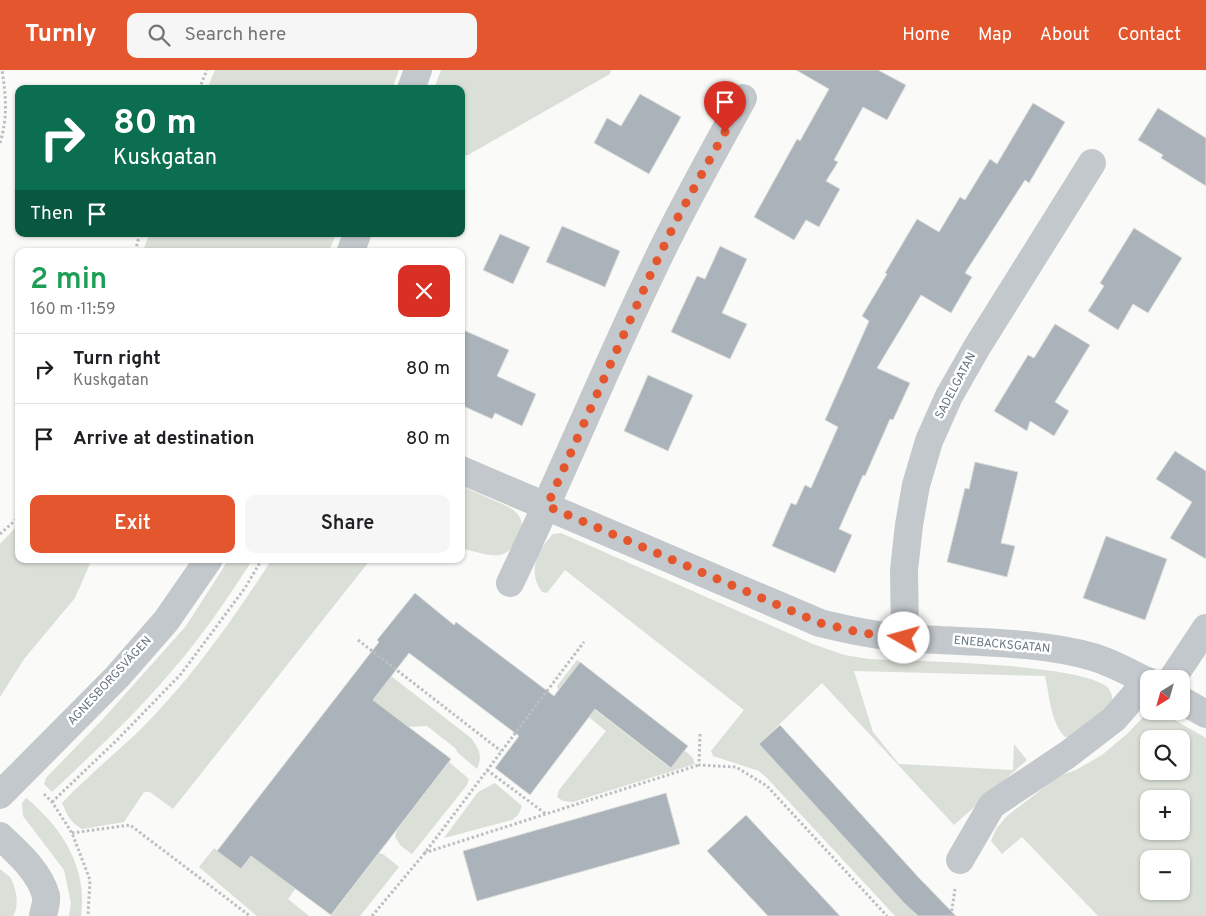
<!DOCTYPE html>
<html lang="en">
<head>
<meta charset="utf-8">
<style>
	:root { --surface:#fff; --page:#f6f6f6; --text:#202124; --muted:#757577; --line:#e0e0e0; --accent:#e4572e }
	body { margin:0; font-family:Overpass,sans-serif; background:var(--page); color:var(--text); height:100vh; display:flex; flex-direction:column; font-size:19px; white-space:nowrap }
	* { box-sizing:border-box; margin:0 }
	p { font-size:16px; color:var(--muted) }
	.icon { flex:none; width:28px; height:28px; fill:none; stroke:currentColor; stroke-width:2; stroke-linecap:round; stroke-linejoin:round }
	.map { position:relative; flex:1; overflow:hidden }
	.details { position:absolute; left:15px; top:178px; width:450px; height:315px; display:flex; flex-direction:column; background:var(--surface); border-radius:10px; box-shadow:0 1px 4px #0004 }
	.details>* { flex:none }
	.banner { position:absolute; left:15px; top:15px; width:450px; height:152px; border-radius:10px; box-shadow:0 1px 4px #0004; background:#0b6e4f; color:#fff; overflow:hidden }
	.needle { width:32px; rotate:217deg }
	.controls { position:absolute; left:1140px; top:600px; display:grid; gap:10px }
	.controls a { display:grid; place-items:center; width:50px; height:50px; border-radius:10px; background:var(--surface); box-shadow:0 1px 4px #0004; font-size:25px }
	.pin { position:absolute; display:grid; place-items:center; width:42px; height:42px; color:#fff; margin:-51px -21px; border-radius:50% 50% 50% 0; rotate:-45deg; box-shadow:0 0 5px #0007 }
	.pin .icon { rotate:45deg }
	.me { position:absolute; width:55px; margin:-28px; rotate:277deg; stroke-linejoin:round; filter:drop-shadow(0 0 4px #0008) }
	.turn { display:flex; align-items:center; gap:18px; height:105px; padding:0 15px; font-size:22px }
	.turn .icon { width:65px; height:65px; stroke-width:2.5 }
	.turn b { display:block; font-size:35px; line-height:42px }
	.then { display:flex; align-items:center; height:48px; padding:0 15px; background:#0003; gap:10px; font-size:19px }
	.round { display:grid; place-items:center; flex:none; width:52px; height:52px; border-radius:10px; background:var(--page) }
	.overview { display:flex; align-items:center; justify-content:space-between; height:85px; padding:0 15px }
	h1 { font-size:30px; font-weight:600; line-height:38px; color:#1e9e55 }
	.cta { display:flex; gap:10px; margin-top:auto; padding:10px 15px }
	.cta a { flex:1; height:58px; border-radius:10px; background:var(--accent); color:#fff; font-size:20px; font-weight:600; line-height:58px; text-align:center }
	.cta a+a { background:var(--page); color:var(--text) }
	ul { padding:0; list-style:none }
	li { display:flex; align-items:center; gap:15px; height:70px; padding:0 15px; border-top:1px solid var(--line) }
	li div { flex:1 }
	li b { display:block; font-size:19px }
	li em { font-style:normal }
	header { display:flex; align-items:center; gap:30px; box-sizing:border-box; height:70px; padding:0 25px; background:var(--accent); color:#fff }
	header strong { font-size:24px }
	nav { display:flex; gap:28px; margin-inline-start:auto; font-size:18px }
	.search { width:350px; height:45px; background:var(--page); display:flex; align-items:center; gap:12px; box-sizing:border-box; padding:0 18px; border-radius:10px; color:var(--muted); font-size:19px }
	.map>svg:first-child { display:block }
</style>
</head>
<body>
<header>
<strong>Turnly</strong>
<div class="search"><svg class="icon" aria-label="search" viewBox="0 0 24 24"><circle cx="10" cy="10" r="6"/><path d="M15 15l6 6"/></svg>Search here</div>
<nav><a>Home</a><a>Map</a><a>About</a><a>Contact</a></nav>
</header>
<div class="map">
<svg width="1206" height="846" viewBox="0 0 1206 846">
	<rect width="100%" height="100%" fill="#fafaf8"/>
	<g fill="#dadfd7" fill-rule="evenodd">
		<polygon points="215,0 399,0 392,19 207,19"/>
		<polygon points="441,0 611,0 610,4 468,85 461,86 461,19 434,19"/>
		<polygon points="149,164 336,164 329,181 143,181"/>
		<path d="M461,416L509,437C513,440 518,443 520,448C526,460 513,483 500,485C487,487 474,480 461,479Z"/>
		<polygon points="19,454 19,489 92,489 75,528 24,589 0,627 0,474"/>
		<path d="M561,463L813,574L844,585L869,589C907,591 1090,593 1109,619C1112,624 1113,629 1112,634L1071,667H1065C1050,651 1050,627 1045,606L854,601L873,662L899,694L1013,700L1014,674L1027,690L954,755L822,613L759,674L903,832L925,813L930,819L910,837L917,846H895L767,708L759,701L713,686L711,681L744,640L565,500L547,523L542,522C527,501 537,481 553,464Z"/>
		<path d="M229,489H253C227,529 201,568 170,603C134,646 92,684 52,722L44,714L46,708L103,649L186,556Z"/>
		<path d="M272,489H371L173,739L150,722H144L124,752L82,759C69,751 68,746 62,733C86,708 112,686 137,663C189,612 233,550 272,489Z"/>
		<polygon points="577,590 580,592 563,615 670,698 684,680 693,688 695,694 573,732 563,731 557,727 559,720 606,661 559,623 557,616"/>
		<path d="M391,606L471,668C479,679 483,685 477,699L458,683L455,678L427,656L409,657L289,814L295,819L288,829L309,846H257L199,797L214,778L241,799Z"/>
		<path d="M1149,641H1159L1206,668V846H1098L1022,767L1002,784L991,771L996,759L1007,746L1059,706L1076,700L1102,685L1128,663ZM1149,669H1181V701H1149ZM1149,729H1181V761H1149ZM1149,789H1181V821H1149Z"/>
		<polygon points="449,692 469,709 467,715 412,784 401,776 395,767 397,760"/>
		<polygon points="495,713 522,736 518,745 512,750 444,768 478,722"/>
		<path d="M26,728C62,757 88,798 81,846H69L71,833L64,800L23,746L22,733Z"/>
		<polygon points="379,783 383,784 399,797 360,846 331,846"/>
		<path d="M0,799C3,802 7,804 10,807C16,816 20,837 13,846H0Z"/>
	</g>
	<g fill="#aab3b9" stroke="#dcdcda">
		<polygon points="796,0 878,0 906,15 887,50 863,37 834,90 838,92 826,111 840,119 819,157 806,150 794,170 754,147 797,69 800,71 829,19"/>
		<polygon points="640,24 681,47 649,104 594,73 607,48 621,56"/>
		<polygon points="1033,33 1065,52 1029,113 1025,110 965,203 972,207 951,243 921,225 877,298 910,313 893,350 890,349 865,406 863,405 839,459 852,465 835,503 772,476 791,433 796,435 805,415 811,418 838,357 825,350 869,251 862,246 887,204 885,203 917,149 939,162 960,127 965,130 990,89 997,94"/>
		<polygon points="1158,38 1206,68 1206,116 1161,88 1163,85 1138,70"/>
		<polygon points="562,156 620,181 605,217 546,192"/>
		<polygon points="1134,158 1182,188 1148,243 1133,234 1118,260 1088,241 1104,216 1100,213"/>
		<polygon points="500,164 530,177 513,214 483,200"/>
		<polygon points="720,176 747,189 722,243 747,254 730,289 671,262 697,206 705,209"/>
		<polygon points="1055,254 1090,275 1055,332 1069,341 1054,366 1030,351 1027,361 994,341 1028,285 1034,288"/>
		<polygon points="461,259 509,280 497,306 536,324 522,356 495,343 492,349 461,335"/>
		<polygon points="648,305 693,325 668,381 624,361"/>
		<polygon points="1175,381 1206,401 1206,489 1170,468 1192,432 1156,409"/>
		<polygon points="975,392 1018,402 1001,473 1015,476 1007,507 947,492 965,418 969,419"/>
		<polygon points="1106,466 1167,489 1145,550 1083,528"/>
		<polygon points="415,523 454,555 456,552 554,626 580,592 688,676 671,698 595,639 530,725 495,698 519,666 409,583 373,630 451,689 331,845 251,786 241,799 217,781 379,572 377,570"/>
		<polygon points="780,655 920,809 956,846 918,846 904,833 759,674"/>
		<polygon points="666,723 680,774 477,831 463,781"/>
		<polygon points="746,745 840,846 768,846 707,781"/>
	</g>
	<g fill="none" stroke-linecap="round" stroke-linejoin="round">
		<g stroke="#bbbfc2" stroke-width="3" stroke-dasharray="2.5 2.5" stroke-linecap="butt">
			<polyline points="199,19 207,0"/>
			<path d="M0,73C8,46 6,27 2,0"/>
			<polyline points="135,181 140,164"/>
			<polyline points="0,464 19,447"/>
			<polyline points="358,570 501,681"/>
			<polyline points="700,664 699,695 736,697 767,716 887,846"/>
			<polyline points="487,700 546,744"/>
			<polyline points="44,724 52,732 72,763 90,810 88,846"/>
			<polyline points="52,732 117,670 181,604 245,518 262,489"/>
			<polyline points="72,763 130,755 250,846"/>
			<polyline points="424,783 699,695"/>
			<polyline points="372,846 424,784 584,572"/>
			<polyline points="951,846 955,819"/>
		</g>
		<g stroke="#c3c8cc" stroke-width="28">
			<polyline points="411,19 418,0"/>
			<polyline points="351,181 357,164"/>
			<path d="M461,400L820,553C848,560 877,566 906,568C968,573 1033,570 1093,587C1113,593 1130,603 1149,612"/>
			<path d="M510,513C560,409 603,303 653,199C680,141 712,85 743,28"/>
			<polyline points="905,568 904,500 909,455 916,415 929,371 949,326 977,277 1092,93"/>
			<polyline points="1172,609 1206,558"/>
			<polyline points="1181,630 1206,644"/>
			<polyline points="0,725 117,607 166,551 209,489"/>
			<path d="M0,766C18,783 40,802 46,826C47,832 44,840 43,846"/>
			<polyline points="960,790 992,735 1067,685 1114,649 1147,611"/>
		</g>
	</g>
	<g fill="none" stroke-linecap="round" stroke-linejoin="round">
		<polyline stroke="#e4572e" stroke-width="9" stroke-dasharray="0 16.2" points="725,62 677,149 653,199 547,436 820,553 862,563 904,568"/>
	</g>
	<g text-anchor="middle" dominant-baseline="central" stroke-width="5" stroke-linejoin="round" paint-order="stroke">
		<g font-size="12" fill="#657683" stroke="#fff">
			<text transform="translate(956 316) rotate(-62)">SADELGATAN</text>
			<text transform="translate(1002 575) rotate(5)">ENEBACKSGATAN</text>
			<text transform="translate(110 611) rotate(-47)">AGNESBORGSVÄGEN</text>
		</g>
	</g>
</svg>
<div class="controls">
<a><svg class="needle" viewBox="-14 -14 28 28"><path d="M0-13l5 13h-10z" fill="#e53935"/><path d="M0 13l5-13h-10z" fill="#757577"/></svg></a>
<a><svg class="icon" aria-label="search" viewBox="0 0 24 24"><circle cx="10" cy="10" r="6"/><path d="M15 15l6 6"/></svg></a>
<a>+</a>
<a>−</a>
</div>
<div class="pin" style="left:725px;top:62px;background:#d93025"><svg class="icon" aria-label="arrive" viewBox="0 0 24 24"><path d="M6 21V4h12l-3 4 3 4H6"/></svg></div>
<svg class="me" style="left:904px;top:568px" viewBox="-20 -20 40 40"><circle r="19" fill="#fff"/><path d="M0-13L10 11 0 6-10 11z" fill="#e4572e"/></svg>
<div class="banner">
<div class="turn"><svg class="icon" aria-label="right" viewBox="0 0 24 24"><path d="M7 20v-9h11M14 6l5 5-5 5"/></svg><div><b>80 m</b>Kuskgatan</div></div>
<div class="then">Then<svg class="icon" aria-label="arrive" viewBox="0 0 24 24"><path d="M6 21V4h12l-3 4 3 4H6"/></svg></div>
</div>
<section class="details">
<div class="overview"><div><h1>2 min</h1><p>160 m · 11:59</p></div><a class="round" style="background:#d93025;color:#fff"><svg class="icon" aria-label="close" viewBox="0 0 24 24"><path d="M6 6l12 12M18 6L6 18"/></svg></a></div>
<ul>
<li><svg class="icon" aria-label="right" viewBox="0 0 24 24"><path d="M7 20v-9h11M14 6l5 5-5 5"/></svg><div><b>Turn right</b><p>Kuskgatan</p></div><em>80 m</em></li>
<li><svg class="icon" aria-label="arrive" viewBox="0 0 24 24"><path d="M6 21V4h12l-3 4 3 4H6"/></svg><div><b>Arrive at destination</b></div><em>80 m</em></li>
</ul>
<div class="cta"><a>Exit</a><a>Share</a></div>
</section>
</div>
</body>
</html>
